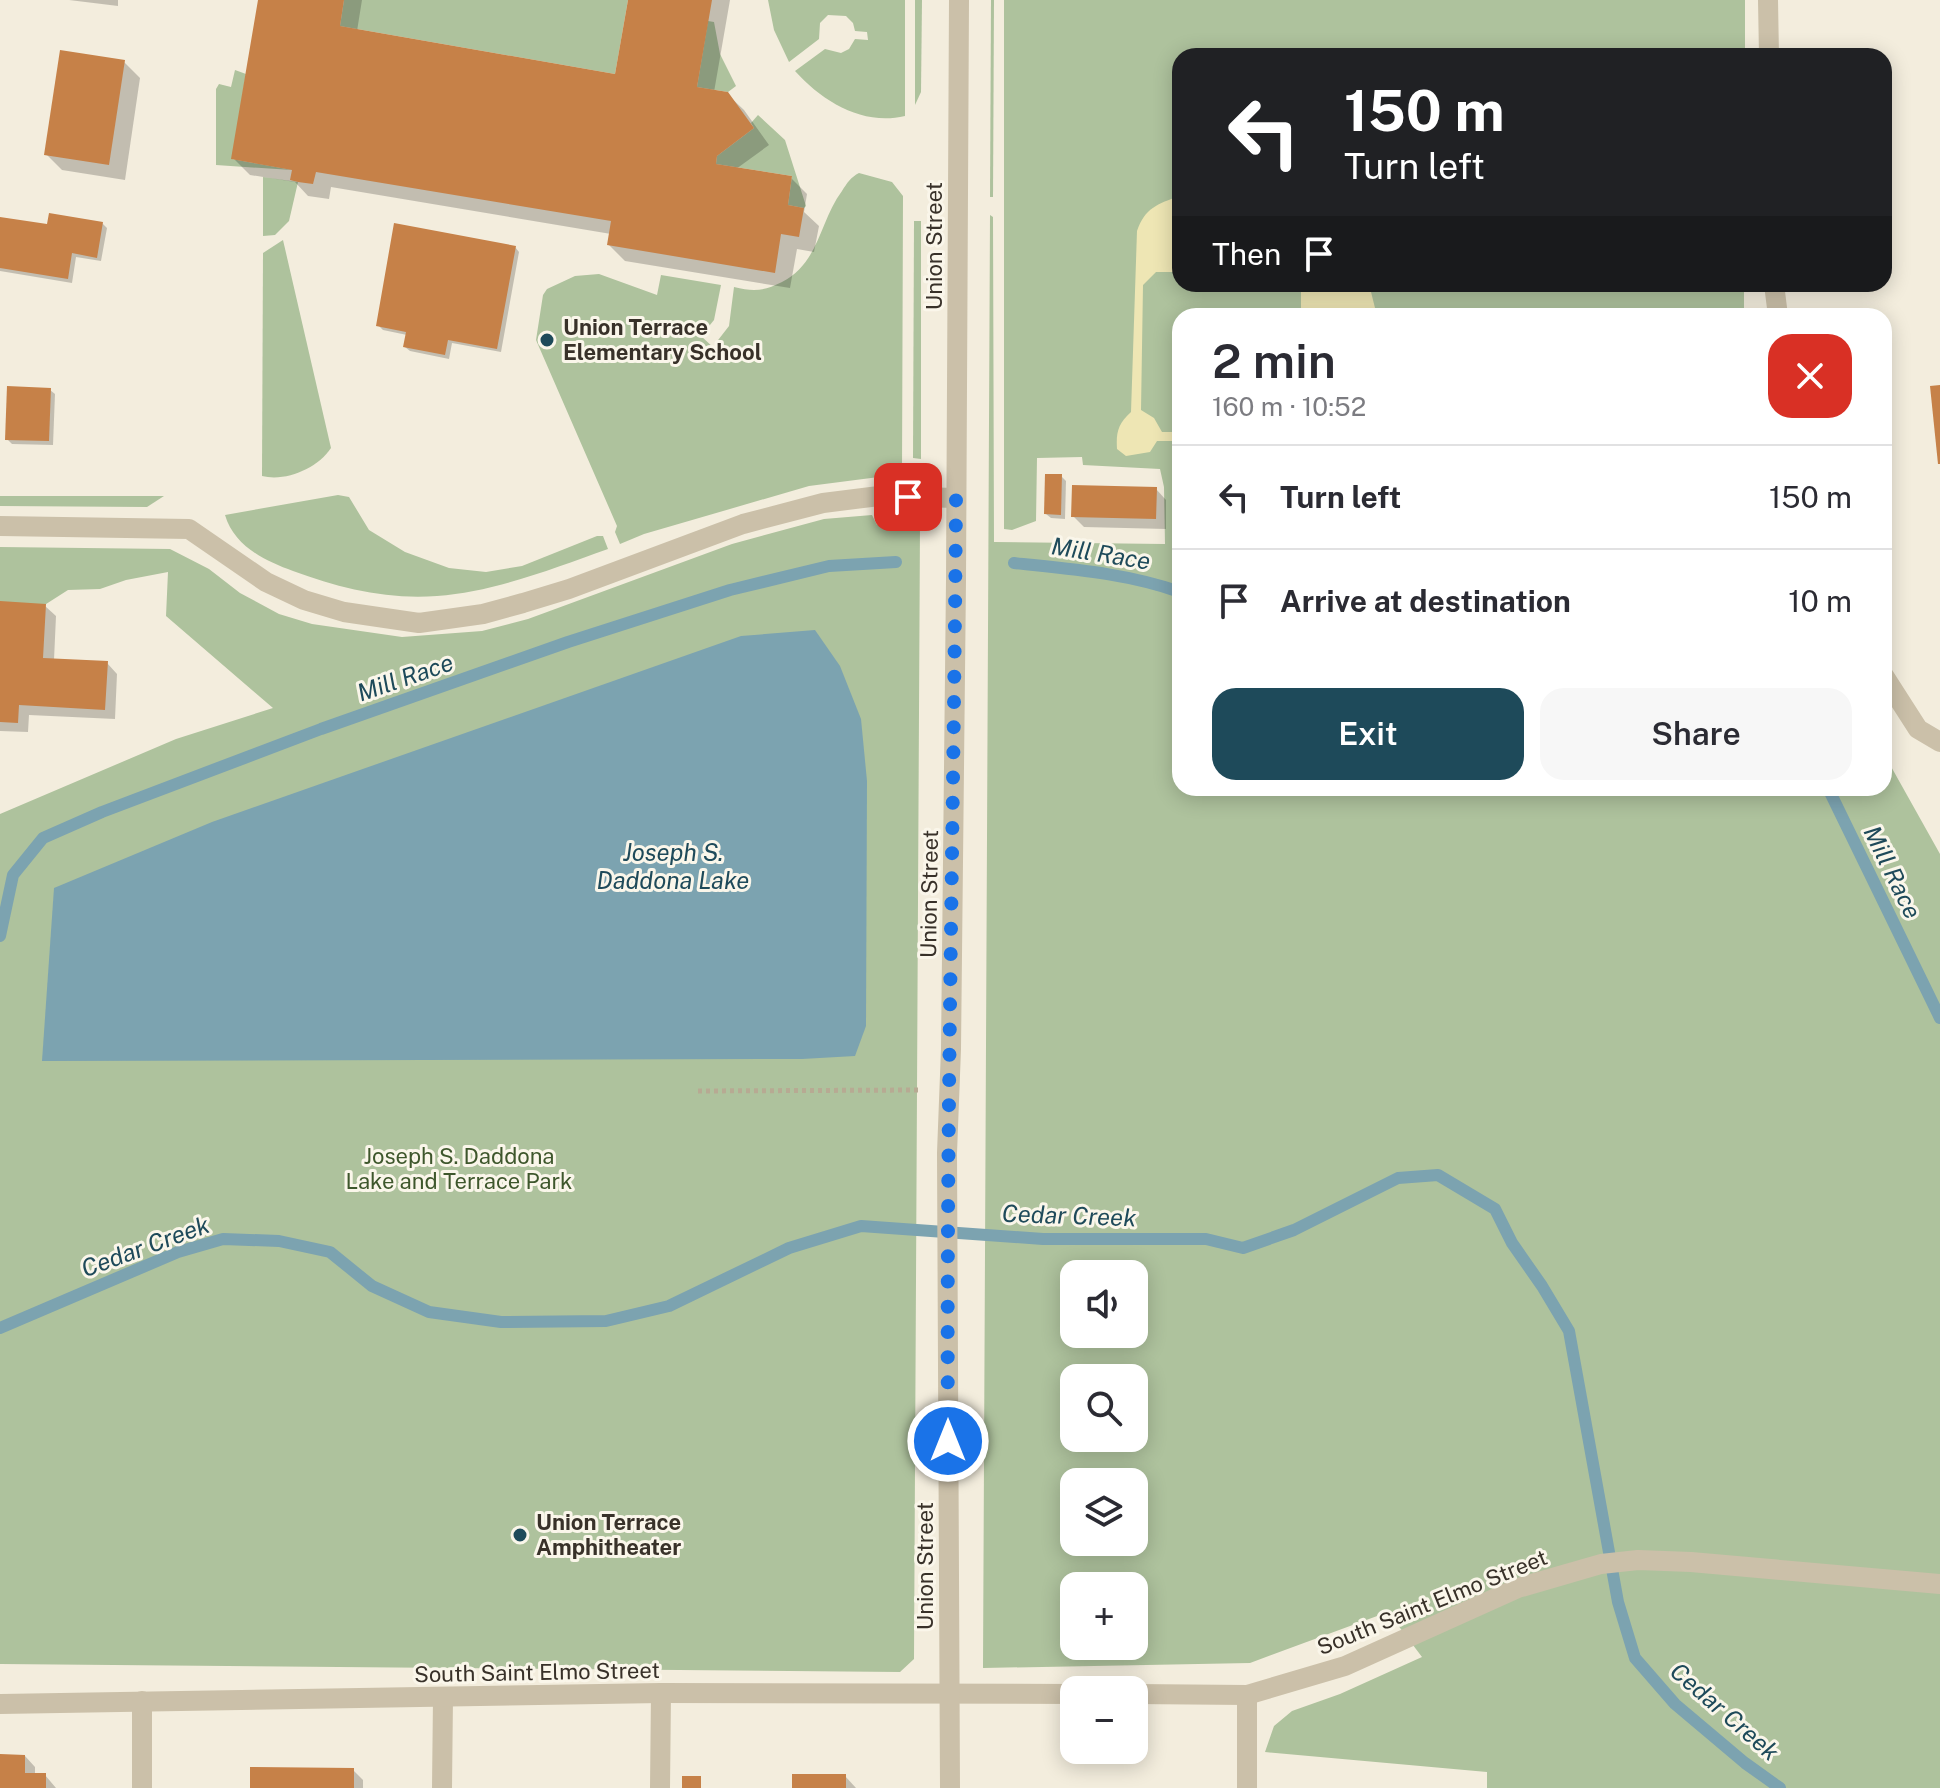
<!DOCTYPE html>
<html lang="en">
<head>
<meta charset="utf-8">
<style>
	:root { --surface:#fff; --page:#f7f7f7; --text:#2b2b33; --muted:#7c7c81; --line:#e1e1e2; --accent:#1e4a5a }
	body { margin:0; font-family:"Public Sans",sans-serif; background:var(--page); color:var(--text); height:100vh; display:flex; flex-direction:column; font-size:30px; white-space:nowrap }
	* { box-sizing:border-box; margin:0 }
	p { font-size:26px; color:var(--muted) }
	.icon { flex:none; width:44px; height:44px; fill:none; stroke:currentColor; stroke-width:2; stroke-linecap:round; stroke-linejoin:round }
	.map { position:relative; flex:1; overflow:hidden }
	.drawer { position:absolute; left:1172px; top:308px; width:720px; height:488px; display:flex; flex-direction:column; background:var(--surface); border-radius:24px; box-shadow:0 4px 20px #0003 }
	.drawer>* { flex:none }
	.top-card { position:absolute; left:1172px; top:48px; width:720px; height:244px; border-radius:24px; box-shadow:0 4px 20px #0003; background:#202124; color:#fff; overflow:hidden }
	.fabs { position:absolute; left:1060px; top:1260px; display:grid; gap:16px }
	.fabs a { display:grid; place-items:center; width:88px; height:88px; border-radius:16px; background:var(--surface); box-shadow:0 4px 20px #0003; font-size:40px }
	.pin { position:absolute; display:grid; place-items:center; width:68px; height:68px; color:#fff; margin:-34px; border-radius:16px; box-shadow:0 4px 12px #0006 }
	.me { position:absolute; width:88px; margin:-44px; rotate:0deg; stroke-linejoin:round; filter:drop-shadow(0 0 6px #0008) }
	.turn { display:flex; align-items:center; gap:28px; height:168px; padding:0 40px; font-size:36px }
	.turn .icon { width:104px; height:104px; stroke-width:2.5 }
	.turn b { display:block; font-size:56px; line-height:68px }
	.then { display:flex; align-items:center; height:76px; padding:0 40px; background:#0003; gap:16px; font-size:30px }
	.round { display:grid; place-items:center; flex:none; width:84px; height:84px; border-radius:24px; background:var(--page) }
	.overview { display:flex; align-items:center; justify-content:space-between; height:136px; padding:0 40px }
	h1 { font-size:48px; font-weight:600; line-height:60px }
	.cta { display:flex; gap:16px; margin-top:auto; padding:16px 40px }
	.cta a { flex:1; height:92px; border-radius:24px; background:var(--accent); color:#fff; font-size:32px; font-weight:600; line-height:92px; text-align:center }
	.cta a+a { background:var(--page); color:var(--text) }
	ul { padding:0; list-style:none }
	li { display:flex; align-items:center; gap:24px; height:104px; padding:0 40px; border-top:2px solid var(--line) }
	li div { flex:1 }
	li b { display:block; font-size:30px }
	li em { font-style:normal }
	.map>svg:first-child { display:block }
</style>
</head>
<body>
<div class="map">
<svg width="1940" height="1788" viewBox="0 0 1940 1788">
	<rect width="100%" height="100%" fill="#f3eddd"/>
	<g fill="#aec29d" fill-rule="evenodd">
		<polygon points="344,0 628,0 615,74 340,26"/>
		<path d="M768,0H905V116C863,126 823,102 795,71L825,49L841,53L849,49L855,39L868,40L867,32L855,31L853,23L846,16L828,15L820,23L819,39L789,62L774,30Z"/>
		<polygon points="915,0 922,0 921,92 915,105"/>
		<polygon points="991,0 994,0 993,197 990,197"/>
		<path d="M1004,0H1745V56H1180V284H1744V316H1180V788H1884V754L1940,854V1788H1487V1772L1265,1752L1274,1726L1292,1711L1340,1694L1422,1657L1388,1612L1250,1663L983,1668L990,215L993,217L994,542L1165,544L1164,487L1160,469L1083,465L1082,457L1037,458L1036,521L1012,530L1004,529ZM1074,1274H1134V1334H1074ZM1074,1378H1134V1438H1074ZM1074,1482H1134V1542H1074ZM1074,1586H1134V1646H1074Z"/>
		<polygon points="708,21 714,22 720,54 736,86 728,92 697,87"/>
		<polygon points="235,70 246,74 232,159 292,170 216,165 216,89 219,84 231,87"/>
		<polygon points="758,115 785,140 806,206 804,208 788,205 792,176 716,164 717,156 754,128 751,123"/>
		<path d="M859,173L892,182L903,196L902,474L809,486L644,534L620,544L615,532L617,526L536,340L543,295L547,289L575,276L599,274L657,295L661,275L721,285L714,320L701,336L715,349V344L729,326L734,287C754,292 764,291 782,282C820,262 819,222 842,191C847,183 851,177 859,173Z"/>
		<polygon points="263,177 298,182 289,221 275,235 263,236"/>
		<polygon points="914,221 921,221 921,459 913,458"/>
		<path d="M283,240L331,448C318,468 286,482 262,476L263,253Z"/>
		<path d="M338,495L349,497L369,530L405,552L449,568L486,572L522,566L597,536H603L608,549C554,568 495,592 437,596C388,600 339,588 293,571C265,561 234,546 225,515Z"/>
		<polygon points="0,496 164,496 147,507 0,506"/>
		<polygon points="872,515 877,525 920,523 914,1659 900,1672 0,1664 0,814 176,739 273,708 166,616 168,572 126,580 100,589 68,590 32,613 0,615 0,547 170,549 209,569 240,593 279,614 312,624 402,637 482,631 528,619 732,544 824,519"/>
	</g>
	<g fill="#eee6b4">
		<path d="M1180,196V272H1156L1143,285L1141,410L1154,418L1162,432H1180V441H1157L1150,452L1126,456L1117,449C1116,432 1118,424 1131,412L1137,231C1145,208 1157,204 1180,196Z"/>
		<polygon points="1301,284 1369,284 1377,316 1301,316"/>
	</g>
	<polygon fill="#7ca3b0" points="815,630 840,666 861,719 867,781 866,1026 855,1056 802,1059 42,1061 54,888 212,822 741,636"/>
	<g fill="#0003">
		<polygon points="69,0 118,0 118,6"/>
		<polygon points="260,0 362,0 357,31 617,76 630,0 730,0 714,92 727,94 744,110 769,145 736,169 791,178 807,194 804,212 819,226 814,252 797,249 790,288 625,261 609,245 611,234 331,187 329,199 308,196 295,182 250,175 234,159"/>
		<polygon points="124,62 140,78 125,180 62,170 46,154"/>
		<polygon points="0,219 48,226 102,223 107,228 101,261 76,257 72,283 0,271"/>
		<polygon points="515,247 519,252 501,352 452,343 449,359 410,351 405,347 407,335 383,330 378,325"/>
		<polygon points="50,390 55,394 53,445 12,444 7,439"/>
		<polygon points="1061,476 1066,481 1065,519 1051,518 1046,514"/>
		<polygon points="1156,489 1166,500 1166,529 1084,527 1073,516"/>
		<polygon points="45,606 56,616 54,660 107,663 117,674 115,719 29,715 28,732 0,731 0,633"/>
		<polygon points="0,1756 25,1756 35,1767 35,1775 45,1775 56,1788 0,1788"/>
		<polygon points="353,1770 363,1780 363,1788 252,1788"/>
		<polygon points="845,1776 856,1788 794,1788"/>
	</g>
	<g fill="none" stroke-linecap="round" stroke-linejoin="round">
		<g stroke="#7ca3b0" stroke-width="12">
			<path d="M1014,563C1070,569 1126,573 1180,592"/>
			<polyline points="1828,788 1940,1018"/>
			<polyline points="0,936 13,875 43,838 102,812 321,729 568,642 730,590 829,566 896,562"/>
			<polyline points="0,1328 178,1252 223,1239 279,1241 330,1252 372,1286 429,1312 501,1322 606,1321 669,1306 789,1248 861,1226 1043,1239 1206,1239 1243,1248 1294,1230 1398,1178 1438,1175 1495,1209 1512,1243 1542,1286 1569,1331 1618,1602 1635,1658 1675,1704 1745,1763 1780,1788"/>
		</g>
	</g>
	<g fill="#c68148">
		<polygon points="258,0 344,0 340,26 615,74 628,0 712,0 697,87 728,92 754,128 717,156 716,164 792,176 788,205 804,208 799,237 781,234 775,273 607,245 611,221 316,172 313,184 298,182 290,180 292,170 231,159"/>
		<polygon points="60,50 125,60 109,165 44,155"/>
		<polygon points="49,213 103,222 97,258 72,253 68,279 0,268 0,217 47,224"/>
		<polygon points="394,223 516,246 497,349 448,340 445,355 403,347 406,332 376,326"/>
		<polygon points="1940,385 1940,464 1938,464 1930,386"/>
		<polygon points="7,386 51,388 49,441 5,440"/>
		<polygon points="1045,474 1062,474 1061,515 1044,514"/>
		<polygon points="1072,485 1157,487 1156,519 1071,517"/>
		<polygon points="0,601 46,604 43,658 108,661 105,710 19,705 18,723 0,722"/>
		<polygon points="0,1754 25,1755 25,1773 46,1773 46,1788 0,1788"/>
		<polygon points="250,1767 354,1768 354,1788 250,1788"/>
		<rect x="792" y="1774" width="54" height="14"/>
		<rect x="682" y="1776" width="19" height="12"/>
	</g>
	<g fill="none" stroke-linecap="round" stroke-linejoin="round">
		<polyline stroke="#b7aa93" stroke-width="5" stroke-dasharray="4 4" stroke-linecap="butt" points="698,1091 921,1090"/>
		<g stroke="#cbc0a9" stroke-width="20">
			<polyline points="1768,0 1769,56"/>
			<polyline points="1774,284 1778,316"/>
			<polyline points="0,526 189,529 266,582 304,600 344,612 419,623 483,614 523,603 569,589 743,524 823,503 879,496 956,498"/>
			<polyline points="1884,676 1918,729 1940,742"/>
			<polyline points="442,1788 443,1698"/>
			<polyline points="660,1788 661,1693"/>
			<polyline points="1247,1788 1247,1695"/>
		</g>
		<g stroke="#cbc0a9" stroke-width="20">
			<polyline points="1134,1694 1247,1695 1345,1666 1518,1588 1601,1564 1638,1560 1691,1562 1940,1584"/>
			<polyline points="0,1704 661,1693 1074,1694"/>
			<polyline points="142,1788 142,1701"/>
		</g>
		<polyline stroke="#cbc0a9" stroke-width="20" points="950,1788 947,1153 951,1049 956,580 959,0"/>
	</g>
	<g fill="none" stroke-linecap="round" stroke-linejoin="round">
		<path stroke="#1a73e8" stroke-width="14" stroke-dasharray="0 25.2" d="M908,497L956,498C954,812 946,1127 948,1441"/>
	</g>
	<g fill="#1e4a5a" stroke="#faf6ea" stroke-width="3">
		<circle cx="547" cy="340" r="8"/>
		<circle cx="520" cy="1535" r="8"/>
	</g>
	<g text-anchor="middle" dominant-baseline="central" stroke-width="6" stroke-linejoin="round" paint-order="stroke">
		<g font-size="22" fill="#383129" stroke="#faf6ea">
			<text transform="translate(934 246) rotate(-90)">Union Street</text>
			<text transform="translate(929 894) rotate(-89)">Union Street</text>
			<text transform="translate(925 1566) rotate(-90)">Union Street</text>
			<text transform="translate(1432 1602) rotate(-22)">South Saint Elmo Street</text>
			<text transform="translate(537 1672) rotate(-1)">South Saint Elmo Street</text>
		</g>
		<g font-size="22" font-weight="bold" fill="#383129" stroke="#faf6ea" text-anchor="start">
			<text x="563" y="327">Union Terrace<tspan x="563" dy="25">Elementary School</tspan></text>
			<text x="536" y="1522">Union Terrace<tspan x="536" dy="25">Amphitheater</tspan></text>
		</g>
		<g font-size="22" fill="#3e572c" stroke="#faf6ea">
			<text x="459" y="1156">Joseph S. Daddona<tspan x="459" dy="25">Lake and Terrace Park</tspan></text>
		</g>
		<g font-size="24" font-style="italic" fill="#1e4a5a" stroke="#faf6ea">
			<text transform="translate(1101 553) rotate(9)">Mill Race</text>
			<text transform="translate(405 677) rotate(-19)">Mill Race</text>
			<text x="673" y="852">Joseph S.<tspan x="673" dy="28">Daddona Lake</tspan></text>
			<text transform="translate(1893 872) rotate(64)">Mill Race</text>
			<text transform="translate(1069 1215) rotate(2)">Cedar Creek</text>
			<text transform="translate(145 1246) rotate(-20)">Cedar Creek</text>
			<text transform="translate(1725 1711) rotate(41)">Cedar Creek</text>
		</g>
	</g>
</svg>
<div class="fabs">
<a><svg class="icon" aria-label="sound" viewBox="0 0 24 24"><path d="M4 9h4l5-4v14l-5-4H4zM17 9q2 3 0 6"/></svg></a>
<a><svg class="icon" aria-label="search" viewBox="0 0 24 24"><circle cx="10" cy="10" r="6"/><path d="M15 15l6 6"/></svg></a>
<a><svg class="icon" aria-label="layers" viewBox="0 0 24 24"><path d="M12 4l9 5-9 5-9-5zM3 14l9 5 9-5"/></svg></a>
<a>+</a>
<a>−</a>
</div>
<div class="pin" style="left:908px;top:497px;background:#d93025"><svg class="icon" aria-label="arrive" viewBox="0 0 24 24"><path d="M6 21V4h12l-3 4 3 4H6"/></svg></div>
<svg class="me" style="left:948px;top:1441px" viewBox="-20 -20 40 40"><circle r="17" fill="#1a73e8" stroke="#fff" stroke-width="3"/><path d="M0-11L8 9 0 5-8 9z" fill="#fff"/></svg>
<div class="top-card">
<div class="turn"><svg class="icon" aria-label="left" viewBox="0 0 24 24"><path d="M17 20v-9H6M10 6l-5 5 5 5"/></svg><div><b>150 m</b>Turn left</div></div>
<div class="then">Then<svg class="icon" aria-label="arrive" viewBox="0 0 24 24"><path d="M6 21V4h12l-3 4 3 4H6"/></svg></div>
</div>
<section class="drawer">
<div class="overview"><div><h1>2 min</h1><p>160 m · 10:52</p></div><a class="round" style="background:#d93025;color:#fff"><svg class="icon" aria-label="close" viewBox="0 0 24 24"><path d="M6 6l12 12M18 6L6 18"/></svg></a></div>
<ul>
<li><svg class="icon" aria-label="left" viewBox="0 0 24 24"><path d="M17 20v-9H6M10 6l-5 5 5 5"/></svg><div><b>Turn left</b></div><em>150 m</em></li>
<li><svg class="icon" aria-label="arrive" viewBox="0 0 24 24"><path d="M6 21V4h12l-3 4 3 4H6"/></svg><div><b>Arrive at destination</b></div><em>10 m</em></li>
</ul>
<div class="cta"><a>Exit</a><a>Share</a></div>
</section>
</div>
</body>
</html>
